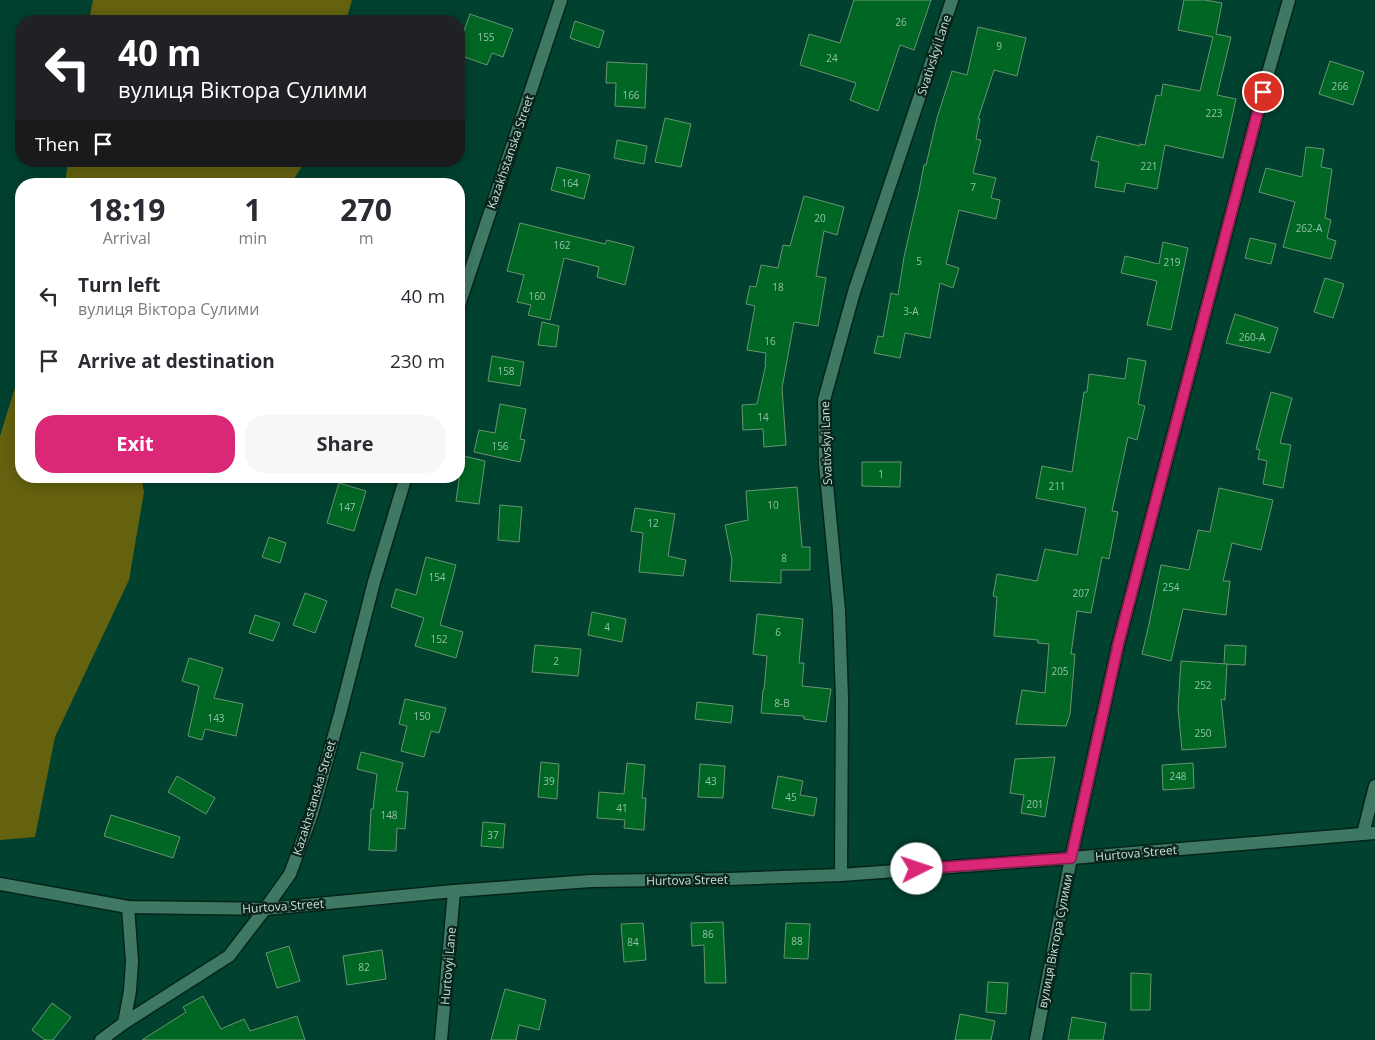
<!DOCTYPE html>
<html lang="en">
<head>
<meta charset="utf-8">
<style>
	:root { --surface:#fff; --page:#f7f7f7; --text:#2b2b33; --muted:#7c7c81; --accent:#db2777 }
	body { margin:0; font-family:"Open Sans",sans-serif; background:var(--page); color:var(--text); height:100vh; display:flex; flex-direction:column; font-size:19px; white-space:nowrap }
	* { box-sizing:border-box; margin:0 }
	p { font-size:16px; color:var(--muted) }
	.icon { flex:none; width:28px; height:28px; fill:none; stroke:currentColor; stroke-width:2; stroke-linecap:round; stroke-linejoin:round }
	.map { position:relative; flex:1; overflow:hidden }
	.details { position:absolute; left:15px; top:178px; width:450px; height:305px; display:flex; flex-direction:column; background:var(--surface); border-radius:20px; box-shadow:0 2px 12px #0003 }
	.details>* { flex:none }
	.guide { position:absolute; left:15px; top:15px; width:450px; height:152px; border-radius:20px; box-shadow:0 2px 12px #0003; background:#202124; color:#fff; overflow:hidden }
	.pin { position:absolute; display:grid; place-items:center; width:42px; height:42px; color:#fff; margin:-21px; border:2px solid #fff; border-radius:50%; box-shadow:0 1px 5px #0007 }
	.me { position:absolute; width:55px; margin:-28px; rotate:86deg; stroke-linejoin:round; filter:drop-shadow(0 0 4px #0008) }
	.turn { display:flex; align-items:center; gap:18px; height:105px; padding:0 20px; font-size:22px }
	.turn .icon { width:65px; height:65px; stroke-width:2.5 }
	.turn b { display:block; font-size:35px; line-height:42px }
	.then { display:flex; align-items:center; height:48px; padding:0 20px; background:#0003; gap:10px; font-size:19px }
	.eta { display:flex; justify-content:space-evenly; align-items:center; height:85px; text-align:center }
	.eta b { font-size:30px; font-weight:700; line-height:35px }
	.cta { display:flex; gap:10px; margin-top:auto; padding:10px 20px }
	.cta a { flex:1; height:58px; border-radius:20px; background:var(--accent); color:#fff; font-size:20px; font-weight:700; line-height:58px; text-align:center }
	.cta a+a { background:var(--page); color:var(--text) }
	ul { padding:0; list-style:none }
	li { display:flex; align-items:center; gap:15px; height:65px; padding:0 20px }
	li div { flex:1 }
	li b { display:block; font-size:19px }
	li em { font-style:normal }
	.map>svg:first-child { display:block }
</style>
</head>
<body>
<div class="map">
<svg width="1375" height="1040" viewBox="0 0 1375 1040">
	<rect width="100%" height="100%" fill="#00412f"/>
	<g fill="#64610f">
		<polygon points="93,0 352,0 346,21 89,21"/>
		<polygon points="68,161 305,161 291,184 65,184"/>
		<polygon points="21,368 21,476 141,476 144,492 129,580 55,737 35,837 0,840 0,436"/>
	</g>
	<g fill="#006624" stroke="#6b9470">
		<polygon points="854,0 931,0 914,50 900,45 878,111 850,100 856,83 800,65 809,34 840,43"/>
		<polygon points="1184,0 1205,0 1222,3 1216,34 1231,37 1217,95 1236,99 1223,158 1165,145 1157,189 1126,183 1124,192 1095,187 1099,162 1091,160 1097,136 1140,146 1140,144 1145,145 1156,95 1161,96 1163,84 1200,91 1213,37 1178,30"/>
		<polygon points="470,14 513,29 503,57 492,53 487,65 459,55 459,45"/>
		<polygon points="575,21 604,31 599,48 570,38"/>
		<polygon points="978,27 1026,38 1017,76 994,70 978,119 980,119 976,139 981,140 973,173 996,178 991,198 1000,200 996,219 959,210 946,264 959,268 953,288 940,283 930,338 905,333 900,358 874,353 878,336 883,337 891,293 898,295 904,257 919,191 924,165 926,165 937,118 952,71 967,75"/>
		<polygon points="1330,61 1364,72 1353,105 1319,94"/>
		<polygon points="607,62 647,64 645,108 615,106 616,83 606,83"/>
		<polygon points="665,118 691,124 681,167 655,162"/>
		<polygon points="617,140 647,146 644,164 614,158"/>
		<polygon points="1306,147 1324,149 1321,167 1332,169 1325,218 1331,220 1327,238 1336,241 1331,259 1283,247 1295,202 1259,192 1266,168 1302,177"/>
		<polygon points="557,167 590,175 584,199 551,190"/>
		<polygon points="804,196 844,207 837,235 824,231 816,276 826,278 818,326 794,322 782,388 786,445 764,447 763,429 743,430 742,405 757,404 766,364 765,364 766,353 747,350 755,306 746,304 750,286 756,287 761,265 778,268 783,245 790,246"/>
		<polygon points="520,223 605,244 607,240 634,247 625,285 597,277 599,267 564,258 550,320 528,315 531,305 517,302 524,275 507,271"/>
		<polygon points="1250,238 1276,244 1271,264 1245,258"/>
		<polygon points="1163,242 1188,248 1171,330 1147,325 1157,281 1121,273 1125,256 1159,264"/>
		<polygon points="1325,278 1344,284 1333,318 1314,312"/>
		<polygon points="1235,314 1278,328 1270,353 1226,343"/>
		<polygon points="542,322 559,326 556,347 538,345"/>
		<polygon points="492,356 524,362 520,386 488,381"/>
		<polygon points="1128,358 1146,361 1138,404 1145,406 1137,440 1128,437 1112,511 1118,512 1109,559 1102,557 1091,613 1077,611 1071,654 1075,654 1070,714 1066,726 1016,724 1022,690 1045,693 1049,644 1038,643 1038,640 994,636 997,597 993,596 997,574 1037,581 1045,549 1077,555 1086,508 1036,498 1042,466 1072,472 1084,392 1087,392 1089,374 1125,379"/>
		<polygon points="1271,392 1292,398 1280,443 1291,445 1283,488 1263,484 1267,461 1258,459 1260,450 1256,449"/>
		<polygon points="500,404 526,409 520,439 525,440 520,462 474,452 479,430 495,433"/>
		<polygon points="459,455 485,461 479,504 456,501 459,480"/>
		<polygon points="862,462 901,462 900,487 862,486"/>
		<polygon points="339,483 366,491 354,531 327,523"/>
		<polygon points="797,487 802,547 810,547 810,570 781,570 781,583 730,581 732,560 725,525 748,520 746,491"/>
		<polygon points="1219,488 1273,500 1261,550 1232,543 1223,581 1230,581 1226,615 1183,609 1171,661 1142,654 1149,624 1161,565 1189,570 1198,530 1210,532"/>
		<polygon points="500,505 522,507 519,542 498,540"/>
		<polygon points="635,508 675,514 668,556 686,560 683,576 639,572 643,533 631,531"/>
		<polygon points="269,537 286,543 280,563 262,557"/>
		<polygon points="426,557 456,565 440,625 463,632 456,658 415,646 424,618 391,607 396,589 416,595"/>
		<polygon points="305,593 327,601 315,633 293,625"/>
		<polygon points="592,612 626,619 622,642 588,635"/>
		<polygon points="757,614 803,619 799,663 804,663 802,686 831,689 826,722 804,719 804,716 761,713 763,690 764,690 767,656 753,654"/>
		<polygon points="255,615 280,623 273,641 249,633"/>
		<polygon points="535,645 581,649 578,676 532,672"/>
		<polygon points="1225,645 1246,646 1245,665 1224,664"/>
		<polygon points="189,658 223,668 214,698 243,704 236,736 205,729 202,740 188,736 199,686 182,681"/>
		<polygon points="1181,661 1227,664 1225,700 1221,699 1226,747 1182,750 1178,708"/>
		<polygon points="405,699 446,708 439,733 431,731 424,757 401,751 407,726 399,724"/>
		<polygon points="697,702 733,706 731,723 695,719"/>
		<polygon points="361,752 403,763 396,791 408,792 405,829 397,828 396,851 369,850 371,809 373,809 377,774 357,769"/>
		<polygon points="1055,757 1045,817 1021,813 1024,795 1010,793 1015,759"/>
		<polygon points="541,762 559,764 557,799 538,797"/>
		<polygon points="627,763 645,765 642,798 646,798 644,830 624,828 625,820 597,818 599,792 624,794"/>
		<polygon points="1193,763 1194,788 1163,790 1162,765"/>
		<polygon points="700,764 725,766 723,798 698,797"/>
		<polygon points="177,776 215,798 206,814 168,792"/>
		<polygon points="778,776 803,781 800,795 817,798 814,816 772,808"/>
		<polygon points="111,815 180,837 173,858 104,836"/>
		<polygon points="483,822 505,824 503,848 481,846"/>
		<polygon points="723,922 726,983 705,983 704,945 692,946 691,923"/>
		<polygon points="643,923 646,960 624,962 621,924"/>
		<polygon points="786,923 810,924 808,959 784,958"/>
		<polygon points="289,946 300,981 277,988 266,953"/>
		<polygon points="382,950 386,979 347,985 343,956"/>
		<polygon points="1131,973 1151,974 1150,1010 1131,1010"/>
		<polygon points="988,982 1008,983 1006,1014 986,1012"/>
		<polygon points="505,989 546,1000 539,1030 519,1025 516,1040 491,1040"/>
		<polygon points="203,996 221,1029 244,1019 250,1031 297,1016 305,1040 142,1040 186,1012 183,1007"/>
		<polygon points="52,1003 71,1017 53,1040 45,1040 32,1030"/>
		<polygon points="960,1014 995,1021 991,1040 955,1040"/>
		<polygon points="1072,1017 1106,1023 1103,1040 1068,1040"/>
	</g>
	<g fill="none" stroke-linecap="round" stroke-linejoin="round">
		<g stroke="#05241a" stroke-width="15">
			<g id="minor">
				<polyline points="459,305 561,0"/>
				<polyline points="1363,834 1375,786"/>
				<polyline points="841,875 842,699 839,610 825,464 824,400 854,292 952,0"/>
				<polyline points="124,1023 130,991 132,961 128,907"/>
				<polyline points="101,1040 124,1023 229,956 265,909 290,874 312,814 340,714 374,582 406,476"/>
				<polyline points="441,1040 454,891"/>
				<polyline points="1036,1040 1071,858 1119,641 1268,73 1289,0"/>
			</g>
		</g>
		<g stroke="#05241a" stroke-width="15">
			<polyline id="tertiary" points="0,884 128,907 265,909 454,891 591,881 728,879 841,875 1071,858 1375,833"/>
		</g>
		<use href="#minor" stroke="#3f7863" stroke-width="12"/>
		<use href="#tertiary" stroke="#3f7863" stroke-width="12"/>
	</g>
	<g fill="none" stroke-linecap="round" stroke-linejoin="round">
		<g stroke="#8e194d" stroke-width="12">
			<polyline id="route" points="917,869 1071,858 1119,641 1263,92"/>
		</g>
		<use href="#route" stroke="#db2777" stroke-width="9"/>
	</g>
	<g text-anchor="middle" dominant-baseline="central" stroke-width="4.5" stroke-linejoin="round" paint-order="stroke">
		<g font-size="10" fill="#93c2a8">
			<text x="901" y="22">26</text>
			<text x="486" y="37">155</text>
			<text x="999" y="46">9</text>
			<text x="832" y="58">24</text>
			<text x="1340" y="86">266</text>
			<text x="631" y="95">166</text>
			<text x="1214" y="113">223</text>
			<text x="1149" y="166">221</text>
			<text x="570" y="183">164</text>
			<text x="973" y="187">7</text>
			<text x="820" y="218">20</text>
			<text x="1309" y="228">262-А</text>
			<text x="562" y="245">162</text>
			<text x="919" y="261">5</text>
			<text x="1172" y="262">219</text>
			<text x="778" y="287">18</text>
			<text x="537" y="296">160</text>
			<text x="911" y="311">3-А</text>
			<text x="1252" y="337">260-А</text>
			<text x="770" y="341">16</text>
			<text x="506" y="371">158</text>
			<text x="763" y="417">14</text>
			<text x="500" y="446">156</text>
			<text x="881" y="474">1</text>
			<text x="1057" y="486">211</text>
			<text x="773" y="505">10</text>
			<text x="347" y="507">147</text>
			<text x="653" y="523">12</text>
			<text x="784" y="558">8</text>
			<text x="437" y="577">154</text>
			<text x="1171" y="587">254</text>
			<text x="1081" y="593">207</text>
			<text x="607" y="627">4</text>
			<text x="778" y="632">6</text>
			<text x="439" y="639">152</text>
			<text x="556" y="661">2</text>
			<text x="1060" y="671">205</text>
			<text x="1203" y="685">252</text>
			<text x="782" y="703">8-В</text>
			<text x="422" y="716">150</text>
			<text x="216" y="718">143</text>
			<text x="1203" y="733">250</text>
			<text x="1178" y="776">248</text>
			<text x="549" y="781">39</text>
			<text x="711" y="781">43</text>
			<text x="791" y="797">45</text>
			<text x="1035" y="804">201</text>
			<text x="622" y="808">41</text>
			<text x="389" y="815">148</text>
			<text x="493" y="835">37</text>
			<text x="708" y="934">86</text>
			<text x="797" y="941">88</text>
			<text x="633" y="942">84</text>
			<text x="364" y="967">82</text>
		</g>
		<g font-size="12" fill="#c4e0d4" stroke="#0b231b">
			<text transform="translate(934 55) rotate(-72)">Svativskyi Lane</text>
			<text transform="translate(510 152) rotate(-71)">Kazakhstanska Street</text>
			<text transform="translate(826 443) rotate(-92)">Svativskyi Lane</text>
			<text transform="translate(314 798) rotate(-73)">Kazakhstanska Street</text>
			<text transform="translate(1136 853) rotate(-5)">Hurtova Street</text>
			<text transform="translate(687 880) rotate(-1)">Hurtova Street</text>
			<text transform="translate(283 906) rotate(-4)">Hurtova Street</text>
			<text transform="translate(1055 941) rotate(-79)">вулиця Віктора Сулими</text>
			<text transform="translate(448 966) rotate(-85)">Hurtovyi Lane</text>
		</g>
	</g>
</svg>
<div class="pin" style="left:1263px;top:92px;background:#d93025"><svg class="icon" aria-label="arrive" viewBox="0 0 24 24"><path d="M6 21V4h12l-3 4 3 4H6"/></svg></div>
<svg class="me" style="left:917px;top:869px" viewBox="-20 -20 40 40"><circle r="19" fill="#fff"/><path d="M0-13L10 11 0 6-10 11z" fill="#db2777"/></svg>
<div class="guide">
<div class="turn"><svg class="icon" aria-label="left" viewBox="0 0 24 24"><path d="M17 20v-9H6M10 6l-5 5 5 5"/></svg><div><b>40 m</b>вулиця Віктора Сулими</div></div>
<div class="then">Then<svg class="icon" aria-label="arrive" viewBox="0 0 24 24"><path d="M6 21V4h12l-3 4 3 4H6"/></svg></div>
</div>
<section class="details">
<div class="eta">
<div><b>18:19</b><p>Arrival</p></div>
<div><b>1</b><p>min</p></div>
<div><b>270</b><p>m</p></div>
</div>
<ul>
<li><svg class="icon" aria-label="left" viewBox="0 0 24 24"><path d="M17 20v-9H6M10 6l-5 5 5 5"/></svg><div><b>Turn left</b><p>вулиця Віктора Сулими</p></div><em>40 m</em></li>
<li><svg class="icon" aria-label="arrive" viewBox="0 0 24 24"><path d="M6 21V4h12l-3 4 3 4H6"/></svg><div><b>Arrive at destination</b></div><em>230 m</em></li>
</ul>
<div class="cta"><a>Exit</a><a>Share</a></div>
</section>
</div>
</body>
</html>
